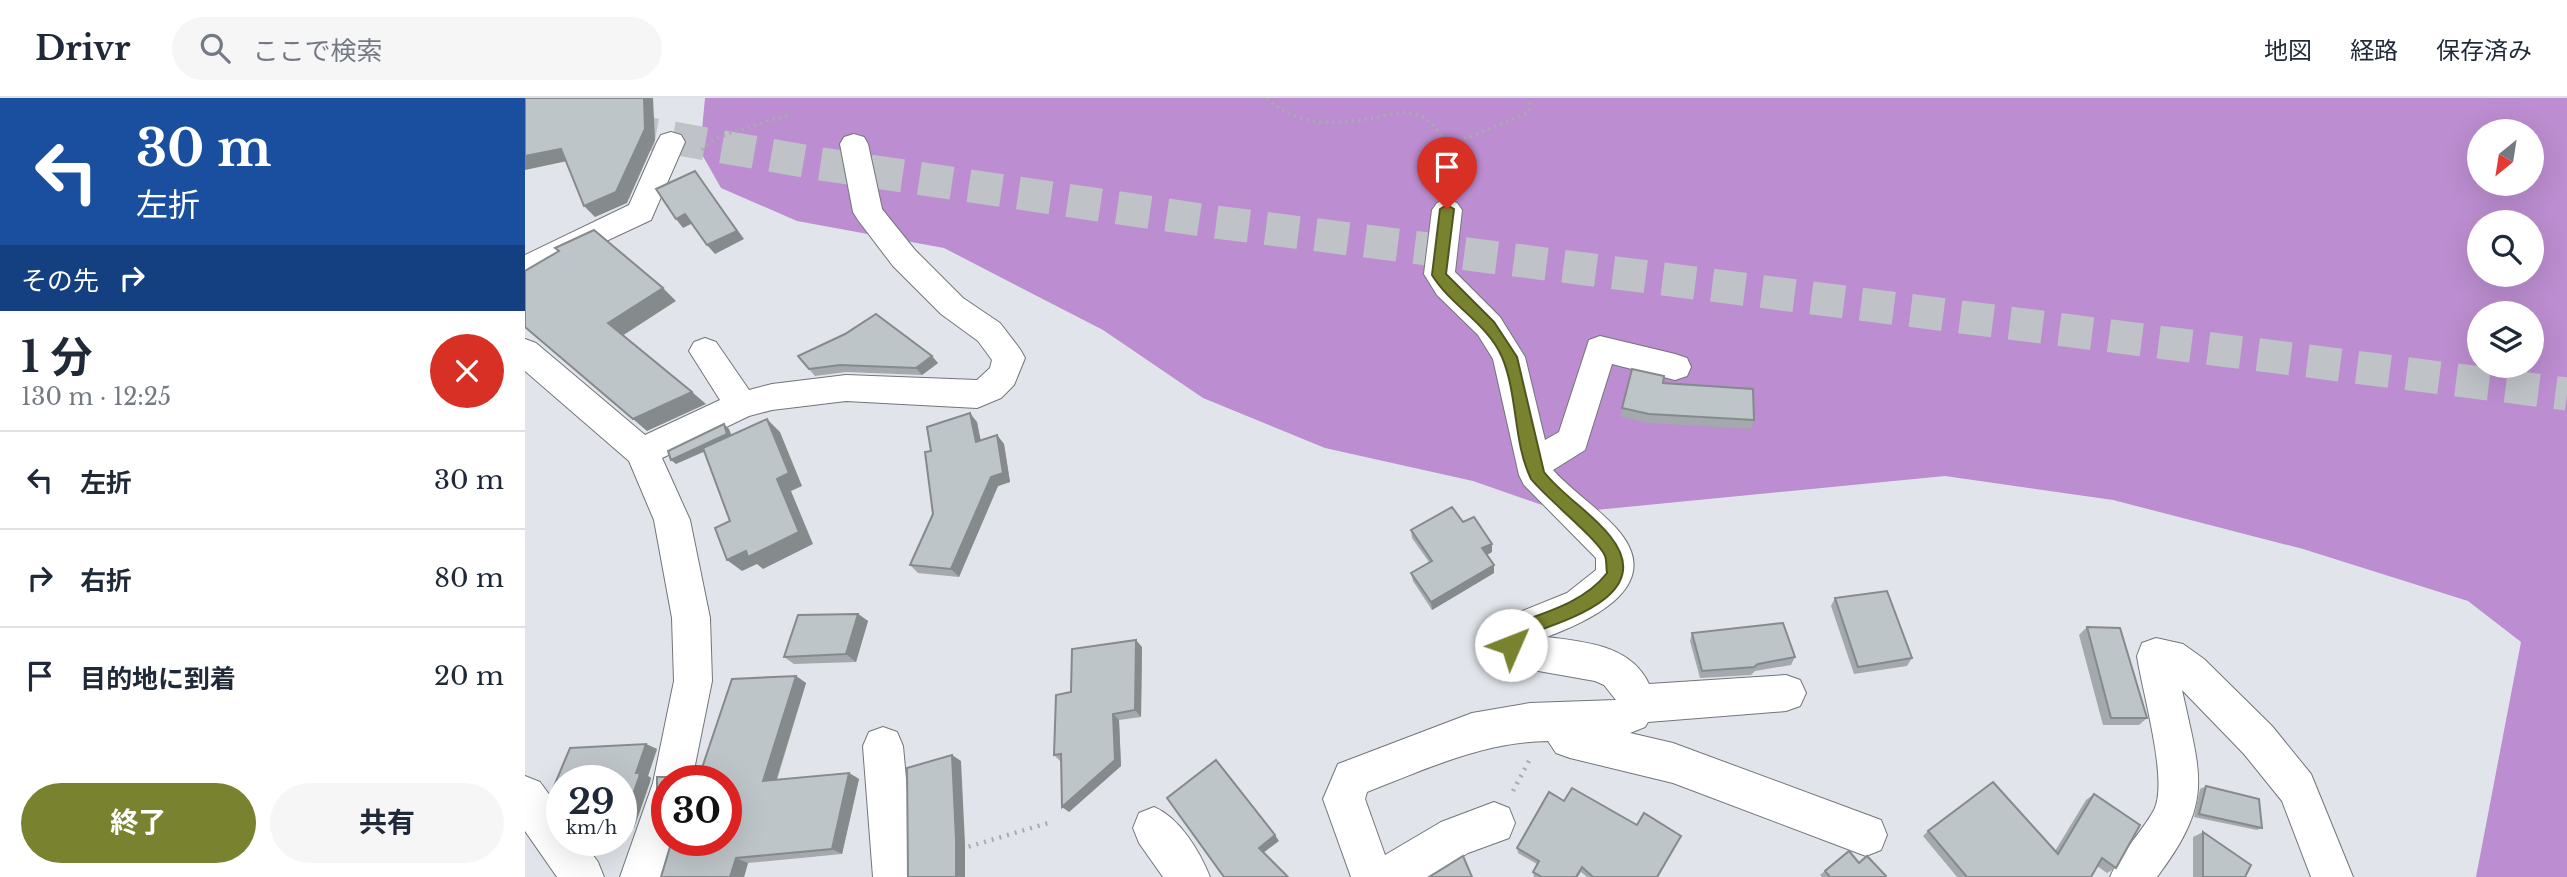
<!DOCTYPE html>
<html lang="ja">
<head>
<meta charset="utf-8">
<style>
	:root { --surface:#fff; --page:#f6f6f7; --text:#1f2937; --muted:#747a83; --line:#e0e1e3; --accent:#79832f }
	body { margin:0; font-family:"Libre Baskerville","Noto Sans JP",serif; background:var(--page); color:var(--text); height:100vh; display:flex; flex-direction:column; font-size:26px; white-space:nowrap }
	* { box-sizing:border-box; margin:0 }
	p { font-size:23px; color:var(--muted) }
	.icon { flex:none; width:38px; height:38px; fill:none; stroke:currentColor; stroke-width:2; stroke-linecap:round; stroke-linejoin:round }
	.map { position:relative; flex:1; overflow:hidden }
	.drawer { display:flex; flex-direction:column; background:var(--surface); width:525px }
	.drawer>* { flex:none }
	.top-card { background:#1a4fa0; color:#fff; overflow:hidden }
	.needle { width:46px; rotate:210deg }
	.tools { position:absolute; left:1942px; top:21px; display:grid; gap:14px }
	.tools a { display:grid; place-items:center; width:77px; height:77px; border-radius:50%; background:var(--surface); box-shadow:0 7px 28px #0002; font-size:35px }
	.speed { position:absolute; left:21px; top:667px; display:flex; gap:14px; font-size:35px; font-weight:700; text-align:center }
	.speed>* { display:grid; place-content:center; width:91px; height:91px; border-radius:50%; background:var(--surface); box-shadow:0 7px 28px #0002; line-height:1 }
	.speed small { font-size:18px; font-weight:400 }
	.speed .limit { border:10px solid #d22; background:#fff; color:#111 }
	.pin { position:absolute; display:grid; place-items:center; width:60px; height:60px; color:#fff; margin:-72px -30px; border-radius:50% 50% 50% 0; rotate:-45deg; box-shadow:0 0 7px #0007 }
	.pin .icon { rotate:45deg }
	.me { position:absolute; width:77px; margin:-38px; rotate:46deg; stroke-linejoin:round; filter:drop-shadow(0 0 5px #0008) }
	.turn { display:flex; align-items:center; gap:24px; height:147px; padding:0 21px; font-size:32px }
	.turn .icon { width:91px; height:91px; stroke-width:2.5 }
	.turn b { display:block; font-size:49px; line-height:60px }
	.then { display:flex; align-items:center; height:66px; padding:0 21px; background:#0003; gap:14px; font-size:26px }
	.round { display:grid; place-items:center; flex:none; width:74px; height:74px; border-radius:37px; background:var(--page) }
	.summary { display:flex; align-items:center; justify-content:space-between; height:119px; padding:0 21px }
	h1 { font-size:42px; font-weight:700; line-height:52px }
	.action { display:flex; gap:14px; margin-top:auto; padding:14px 21px }
	.action a { flex:1; height:80px; border-radius:42px; background:var(--accent); color:#fff; font-size:28px; font-weight:700; line-height:80px; text-align:center }
	.action a+a { background:var(--page); color:var(--text) }
	ul { padding:0; list-style:none }
	li { display:flex; align-items:center; gap:21px; height:98px; padding:0 21px; border-top:2px solid var(--line) }
	li div { flex:1 }
	li b { display:block; font-size:26px }
	li em { font-style:normal }
	header { display:flex; align-items:center; gap:42px; box-sizing:border-box; height:98px; padding:0 35px; background:var(--surface); border-bottom:2px solid var(--line) }
	header strong { font-size:33px }
	nav { display:flex; gap:38px; margin-inline-start:auto; font-size:24px }
	.search { width:490px; height:63px; background:var(--page); display:flex; align-items:center; gap:18px; box-sizing:border-box; padding:0 24px; border-radius:38px; color:var(--muted); font-size:26px }
	main { display:flex; flex:1; min-height:0 }
	.map>svg:first-child { display:block }
</style>
</head>
<body>
<header>
<strong>Drivr</strong>
<div class="search"><svg class="icon" aria-label="search" viewBox="0 0 24 24"><circle cx="10" cy="10" r="6"/><path d="M15 15l6 6"/></svg>ここで検索</div>
<nav><a>地図</a><a>経路</a><a>保存済み</a></nav>
</header>
<main>
<section class="drawer">
<div class="top-card">
<div class="turn"><svg class="icon" aria-label="left" viewBox="0 0 24 24"><path d="M17 20v-9H6M10 6l-5 5 5 5"/></svg><div><b>30 m</b>左折</div></div>
<div class="then">その先<svg class="icon" aria-label="right" viewBox="0 0 24 24"><path d="M7 20v-9h11M14 6l5 5-5 5"/></svg></div>
</div>
<div class="summary"><div><h1>1 分</h1><p>130 m · 12:25</p></div><a class="round" style="background:#d93025;color:#fff"><svg class="icon" aria-label="close" viewBox="0 0 24 24"><path d="M6 6l12 12M18 6L6 18"/></svg></a></div>
<ul>
<li><svg class="icon" aria-label="left" viewBox="0 0 24 24"><path d="M17 20v-9H6M10 6l-5 5 5 5"/></svg><div><b>左折</b></div><em>30 m</em></li>
<li><svg class="icon" aria-label="right" viewBox="0 0 24 24"><path d="M7 20v-9h11M14 6l5 5-5 5"/></svg><div><b>右折</b></div><em>80 m</em></li>
<li><svg class="icon" aria-label="arrive" viewBox="0 0 24 24"><path d="M6 21V4h12l-3 4 3 4H6"/></svg><div><b>目的地に到着</b></div><em>20 m</em></li>
</ul>
<div class="action"><a>終了</a><a>共有</a></div>
</section>
<div class="map">
<svg width="2042" height="779" viewBox="0 0 2042 779">
	<rect width="100%" height="100%" fill="#e1e5eb"/>
	<path fill="#bc8dd0" fill-rule="evenodd" d="M180,0H2042V779H1951L1996,544L1943,503L1778,451L1588,402L1420,378L1040,415L948,383L800,350L678,300L578,232L419,150L272,123L196,90L175,53ZM1955,33H2007V86H1955ZM1955,124H2007V177H1955ZM1955,215H2007V268H1955Z"/>
	<g fill="none" stroke-linecap="round" stroke-linejoin="round">
		<polyline stroke="#bfc3c8" stroke-width="33" stroke-dasharray="33 17" stroke-linecap="butt" points="0,14 290,65 683,123 2042,296"/>
		<g stroke="#72757a" stroke-width="2">
			<g id="minor">
				<polygon points="146,34 156,37 160,44 126,122 0,181 0,157 104,107 132,44 136,37"/>
				<polygon points="329,36 339,39 343,46 357,111 390,152 438,200 475,225 495,251 500,260 489,287 476,300 452,310 321,303 247,312 224,318 137,360 165,422 185,520 187,583 167,682 142,682 142,742 151,742 137,779 95,779 128,685 149,583 147,520 129,422 104,363 0,273 0,241 11,245 120,337 195,302 164,253 169,244 180,240 191,244 224,292 247,286 321,277 452,282 465,270 467,262 453,243 416,216 368,168 333,122 328,114 315,46 319,39"/>
				<path d="M922,101L932,105L937,112L930,174L975,219L1000,259L1020,342L1034,334L1064,242L1075,238L1150,256L1162,260L1166,269L1162,278L1150,282L1087,266L1060,352L1028,372C1047,393 1072,409 1091,430C1143,487 1067,522 1022,539C1060,544 1106,547 1124,586L1261,577L1275,582L1281,595L1275,608L1261,613L1123,624L1120,629L1105,635L1148,645L1356,722L1362,737L1356,752L1341,758L1148,685L1045,660L1031,655L1023,643C958,644 901,671 842,694L840,701L860,757L916,724L969,704L984,710L990,725L984,740L943,755L904,779H826L798,701L813,666L947,615L1005,605L1091,602L1079,587L1070,583L1002,571L973,558L964,536L970,524L1042,495L1071,472V460L999,387L994,377L968,261L953,237L912,197L899,176L907,112L912,105Z"/>
				<path d="M1631,540L1658,546L1679,561L1747,628L1786,676L1828,779H1786L1757,703L1719,656L1657,592C1676,680 1689,703 1632,779H1585C1595,754 1616,736 1629,712C1644,683 1617,593 1612,558L1617,545Z"/>
				<polygon points="358,629 372,634 378,648 390,779 348,779 338,648 344,634"/>
				<polygon points="0,678 15,684 37,714 37,742 57,742 73,764 79,779 32,779 0,733"/>
				<path d="M629,709C655,720 675,754 685,779H638L614,745L608,730L614,715Z"/>
			</g>
		</g>
		<g stroke="#a8acb0" stroke-width="3.5" stroke-dasharray="2 4.5" stroke-linecap="butt">
			<path d="M742,0C772,29 811,27 849,20C861,18 875,13 887,15C902,18 917,34 921,48C924,60 921,74 921,86"/>
			<polyline points="921,48 1003,15 1006,0"/>
			<polyline points="177,52 191,40 262,17"/>
		</g>
		<g stroke="#a8acb0" stroke-width="4.5" stroke-dasharray="2 6" stroke-linecap="butt">
			<polyline points="988,693 1005,661"/>
			<polyline points="436,751 523,725"/>
		</g>
		<use href="#minor" fill="#fff" fill-rule="evenodd"/>
	</g>
	<g fill="#a3a9ac">
		<polygon points="273,258 413,265 397,277 321,274 290,278"/>
		<polygon points="1139,278 1138,285 1229,322 1226,331 1123,325 1096,319 1097,310"/>
		<polygon points="452,324 455,342 472,337 479,346 485,384 473,388 434,479 393,475 385,467 408,416 406,353"/>
		<polygon points="938,424 967,446 967,454 962,457 969,475 907,512 888,483 886,475 904,464 887,440 886,432"/>
		<polygon points="1310,500 1387,560 1382,568 1329,576 1306,508"/>
		<polygon points="333,516 343,523 331,564 269,566 259,559"/>
		<polygon points="1562,529 1622,620 1614,627 1578,627 1554,537"/>
		<polygon points="1167,535 1270,559 1266,567 1230,573 1226,577 1175,580 1165,543"/>
		<polygon points="617,549 616,619 594,622 596,668 544,714 536,664 529,657 546,594"/>
		<polygon points="271,578 281,585 252,682 324,675 334,681 317,756 223,765 219,779 136,779 147,742 201,742 201,682 142,682 142,727 132,723 132,679 155,679 158,671 177,670 207,581"/>
		<polygon points="121,646 132,651 123,678 126,680 125,684 109,730 106,730 104,736 96,737 96,682 37,682 37,705 24,700 45,650"/>
		<polygon points="1681,688 1737,730 1732,732 1669,719 1675,691"/>
		<polygon points="1569,696 1591,770 1582,775 1572,768 1566,779 1432,779 1398,738 1403,733 1530,753 1561,702"/>
		<polygon points="1039,703 1112,727 1156,738 1133,779 1062,779 1056,774 1053,779 1009,779 1008,774 1012,766 993,755 992,750"/>
		<polygon points="1678,734 1720,779 1668,779 1668,739"/>
		<polygon points="1334,765 1360,779 1297,779 1295,777 1300,773"/>
	</g>
	<g fill="#858a8c">
		<polygon points="119,0 128,0 130,42 102,105 70,119 59,108"/>
		<polygon points="36,51 47,62 0,72 0,58"/>
		<polygon points="170,73 219,141 190,156 182,147"/>
		<polygon points="160,116 168,125 158,130 151,121"/>
		<polygon points="138,190 151,203 97,238 83,225"/>
		<polygon points="407,258 413,265 397,277 391,270"/>
		<polygon points="167,294 181,306 122,333 108,321"/>
		<polygon points="445,315 452,324 458,353 451,344"/>
		<polygon points="242,321 255,334 277,388 266,393 288,446 238,471 232,466 217,473 202,462"/>
		<polygon points="199,326 204,331 208,341 151,366 146,362"/>
		<polygon points="472,337 479,346 485,384 473,388 434,479 426,471"/>
		<polygon points="967,446 967,454 958,459 957,450"/>
		<polygon points="969,467 969,475 907,512 906,504"/>
		<polygon points="333,516 343,523 331,564 321,556"/>
		<polygon points="611,542 617,549 616,619 610,612"/>
		<polygon points="271,578 281,585 249,689 238,683"/>
		<polygon points="588,616 594,622 596,668 544,714 537,709"/>
		<polygon points="121,646 132,651 123,678 126,680 125,684 109,730 98,726 111,675"/>
		<polygon points="427,657 436,663 440,746 440,779 431,779"/>
		<polygon points="324,675 334,681 317,756 307,751"/>
		<polygon points="96,726 106,730 104,736 96,733"/>
		<polygon points="750,737 754,743 738,755 734,750"/>
		<polygon points="1156,738 1133,779 1132,779"/>
		<polygon points="211,760 223,765 219,779 205,779"/>
	</g>
	<g fill="#bec5c8" stroke="#858a8c" stroke-width="2">
		<polygon points="0,0 119,0 120,31 91,94 59,108 36,51 0,58"/>
		<polygon points="170,73 212,133 182,147 160,116 151,121 131,91"/>
		<polygon points="69,132 138,190 83,225 167,294 108,321 0,229 0,173 34,153 30,150"/>
		<polygon points="351,216 407,258 391,270 315,267 284,271 273,258 320,236"/>
		<polygon points="1107,271 1139,278 1138,285 1228,291 1229,322 1124,316 1097,310"/>
		<polygon points="445,315 451,344 472,337 478,375 466,379 426,471 385,467 408,416 400,354 406,353 402,329"/>
		<polygon points="242,321 264,375 252,381 274,434 223,459 221,453 202,462 190,430 205,423 178,350"/>
		<polygon points="199,326 202,336 146,362 143,353"/>
		<polygon points="927,409 938,424 949,419 967,446 957,450 969,467 906,504 886,475 907,463 886,432"/>
		<polygon points="1362,493 1387,560 1333,569 1310,500"/>
		<polygon points="333,516 321,556 259,559 273,517"/>
		<polygon points="1258,525 1270,559 1233,566 1229,569 1177,573 1167,535"/>
		<polygon points="1562,529 1595,530 1622,620 1586,620"/>
		<polygon points="611,542 610,612 588,616 590,662 537,709 536,656 529,657 531,597 546,594 547,551"/>
		<polygon points="271,578 238,683 324,675 307,751 211,760 205,779 136,779 147,742 201,742 201,682 142,682 142,722 132,723 132,679 155,679 158,671 177,670 207,581"/>
		<polygon points="121,646 111,675 115,675 114,679 98,726 96,726 96,682 37,682 37,700 24,700 45,650"/>
		<polygon points="427,657 431,741 431,779 383,779 382,670"/>
		<polygon points="691,662 750,737 734,750 763,779 699,779 642,700"/>
		<polygon points="1468,684 1533,756 1569,696 1615,727 1591,770 1577,760 1566,779 1442,779 1403,733"/>
		<polygon points="1681,688 1734,701 1737,730 1674,716"/>
		<polygon points="1047,690 1112,727 1119,715 1156,738 1132,779 1068,779 1057,769 1051,779 1017,779 1008,774 1014,763 992,750 1024,694 1039,703"/>
		<polygon points="1678,734 1726,767 1720,779 1678,779"/>
		<polygon points="1324,753 1334,765 1342,758 1361,778 1360,779 1305,779 1300,773"/>
		<polygon points="938,758 947,779 904,779"/>
	</g>
	<path fill="#79832f" stroke="#4f551f" stroke-width="2" d="M922,107L929,111L921,176L969,224L992,259L1019,374C1038,398 1066,414 1085,438C1134,499 1034,524 993,540L992,552L986,555L980,552C976,545 974,538 977,530C1014,516 1057,507 1082,475C1081,470 1082,463 1080,458C1074,442 1021,400 1006,381C988,344 993,297 977,259C962,225 926,208 907,177L915,111Z"/>
</svg>
<div class="tools">
<a><svg class="needle" viewBox="-14 -14 28 28"><path d="M0-13l5 13h-10z" fill="#e53935"/><path d="M0 13l5-13h-10z" fill="#747a83"/></svg></a>
<a><svg class="icon" aria-label="search" viewBox="0 0 24 24"><circle cx="10" cy="10" r="6"/><path d="M15 15l6 6"/></svg></a>
<a><svg class="icon" aria-label="layers" viewBox="0 0 24 24"><path d="M12 4l9 5-9 5-9-5zM3 14l9 5 9-5"/></svg></a>
</div>
<div class="speed"><div>29<small>km/h</small></div><div class="limit">30</div></div>
<div class="pin" style="left:922px;top:111px;background:#d93025"><svg class="icon" aria-label="arrive" viewBox="0 0 24 24"><path d="M6 21V4h12l-3 4 3 4H6"/></svg></div>
<svg class="me" style="left:986px;top:547px" viewBox="-20 -20 40 40"><circle r="19" fill="#fff"/><path d="M0-13L10 11 0 6-10 11z" fill="#79832f"/></svg>
</div>
</main>
</body>
</html>
